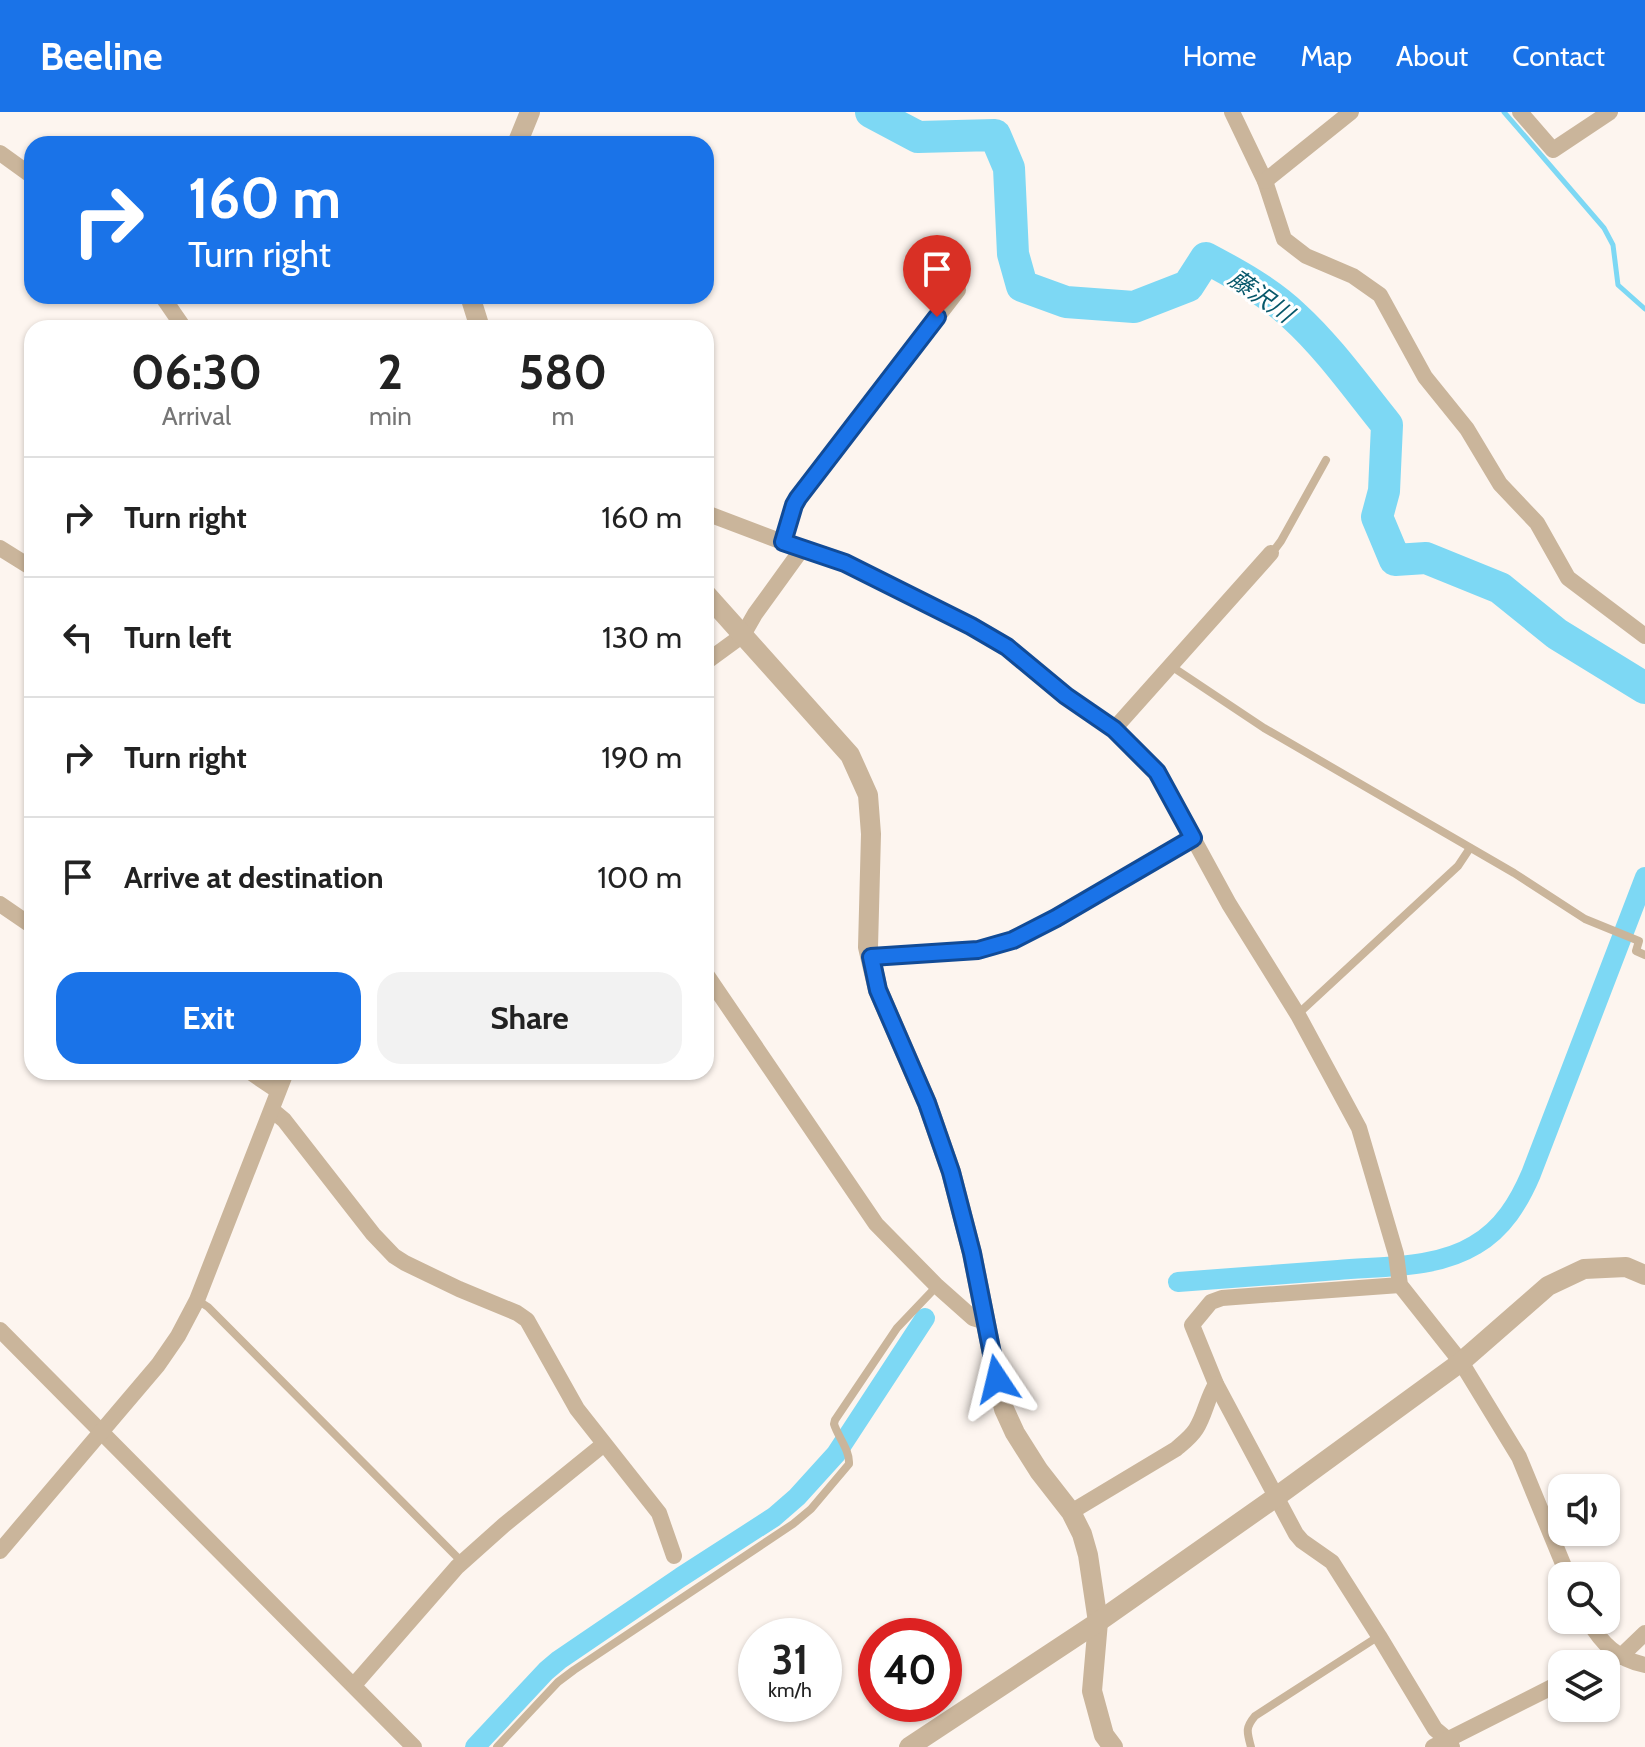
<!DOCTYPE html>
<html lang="en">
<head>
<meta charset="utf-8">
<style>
	:root { --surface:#fff; --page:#f2f2f2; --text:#222; --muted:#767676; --line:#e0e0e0; --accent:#1a73e8 }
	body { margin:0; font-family:Cabin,"Noto Sans JP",sans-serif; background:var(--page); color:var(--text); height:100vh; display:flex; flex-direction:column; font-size:30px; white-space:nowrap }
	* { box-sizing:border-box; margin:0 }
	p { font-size:26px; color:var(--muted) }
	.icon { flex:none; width:44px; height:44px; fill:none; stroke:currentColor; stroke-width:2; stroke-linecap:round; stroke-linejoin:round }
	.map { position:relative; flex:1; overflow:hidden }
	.panel { position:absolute; left:24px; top:208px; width:690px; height:760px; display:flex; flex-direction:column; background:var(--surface); border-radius:24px; box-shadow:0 2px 6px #0004 }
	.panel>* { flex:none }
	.hud { position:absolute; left:24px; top:24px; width:690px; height:168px; border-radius:24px; box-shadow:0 2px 6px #0004; background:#1a73e8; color:#fff; overflow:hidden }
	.fabs { position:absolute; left:1548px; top:1362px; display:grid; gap:16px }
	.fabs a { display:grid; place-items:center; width:72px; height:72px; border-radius:16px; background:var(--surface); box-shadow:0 2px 6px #0004; font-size:40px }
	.speed { position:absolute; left:738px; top:1506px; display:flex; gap:16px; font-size:40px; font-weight:700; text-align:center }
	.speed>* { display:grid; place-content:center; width:104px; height:104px; border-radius:50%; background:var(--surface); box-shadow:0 2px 6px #0004; line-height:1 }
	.speed small { font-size:20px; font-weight:400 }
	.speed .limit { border:12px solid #d22; background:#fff; color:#111 }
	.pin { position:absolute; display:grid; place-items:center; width:68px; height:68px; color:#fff; margin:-82px -34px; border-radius:50% 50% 50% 0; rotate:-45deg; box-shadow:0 0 8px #0007 }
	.pin .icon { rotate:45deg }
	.me { position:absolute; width:88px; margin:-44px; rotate:350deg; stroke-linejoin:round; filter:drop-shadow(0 0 6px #0008) }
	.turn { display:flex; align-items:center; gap:28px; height:168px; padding:0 32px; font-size:36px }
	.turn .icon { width:104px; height:104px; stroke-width:2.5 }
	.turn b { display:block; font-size:56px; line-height:68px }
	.eta { display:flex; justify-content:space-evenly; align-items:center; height:136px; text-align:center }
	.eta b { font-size:48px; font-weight:700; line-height:56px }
	.button { display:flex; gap:16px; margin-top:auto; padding:16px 32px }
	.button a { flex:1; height:92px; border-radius:24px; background:var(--accent); color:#fff; font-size:32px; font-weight:700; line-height:92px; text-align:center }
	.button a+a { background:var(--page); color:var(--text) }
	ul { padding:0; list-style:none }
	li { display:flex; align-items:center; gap:24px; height:120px; padding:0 32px; border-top:2px solid var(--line) }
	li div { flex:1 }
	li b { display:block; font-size:30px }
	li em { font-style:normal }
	header { display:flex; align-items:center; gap:48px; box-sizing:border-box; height:112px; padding:0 40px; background:var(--accent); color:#fff }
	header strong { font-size:38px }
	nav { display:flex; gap:44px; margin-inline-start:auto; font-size:28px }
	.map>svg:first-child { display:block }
</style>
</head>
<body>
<header>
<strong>Beeline</strong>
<nav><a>Home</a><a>Map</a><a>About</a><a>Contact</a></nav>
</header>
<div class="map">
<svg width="1645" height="1635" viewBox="0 0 1645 1635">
	<rect width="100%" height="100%" fill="#fdf5ef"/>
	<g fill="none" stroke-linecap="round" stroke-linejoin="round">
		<polyline stroke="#7dd8f4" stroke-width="5" points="1504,0 1604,116 1613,133 1618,173 1645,197"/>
		<g stroke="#7dd8f4" stroke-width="20">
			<path d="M1178,1170C1231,1166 1285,1162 1338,1158C1382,1154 1436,1157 1475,1133C1503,1117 1519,1090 1531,1062L1645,765"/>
			<polyline points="475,1635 546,1559 559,1548 681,1465 774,1405 797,1385 836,1342 925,1206"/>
		</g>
		<path stroke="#7dd8f4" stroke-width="32" d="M871,0L918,25L995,23L1009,56L1013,142L1022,174L1066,190L1134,195L1188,174L1206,146C1236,162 1269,180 1294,204C1329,236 1357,276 1387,313L1384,379L1377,405L1395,448L1426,446L1500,476L1557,522L1645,576"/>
		<g stroke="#cab59b" stroke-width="8">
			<polyline points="1272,441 1281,429 1326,348"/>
			<polyline points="1171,554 1264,616 1514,761 1585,807 1639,829 1636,839 1645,843"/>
			<polyline points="1298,902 1458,754 1470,736"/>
			<polyline points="197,1188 208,1195 462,1450"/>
			<path d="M497,1635L558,1570L574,1558L793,1412L811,1397L849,1352C850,1338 838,1325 834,1312L835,1308L897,1216L937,1174"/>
			<path d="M1251,1635C1247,1620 1245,1616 1255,1604L1379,1524"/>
		</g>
		<g stroke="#cab59b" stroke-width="16">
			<polyline points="1232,0 1265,69 1284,127 1306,144 1353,164 1380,183 1425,265 1467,317 1500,372 1537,411 1568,466 1645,524"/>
			<polyline points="1520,0 1553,38 1610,0"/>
			<polyline points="0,41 32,64"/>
			<polyline points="1265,69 1351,0"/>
			<polyline points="162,184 184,216"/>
			<polyline points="706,401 793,434"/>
			<polyline points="783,430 794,393 798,386 958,178"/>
			<polyline points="0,436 32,456"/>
			<polyline points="706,550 743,523 755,502 802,437 845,451 971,514 1007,535 1066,584 1114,617 1157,660 1229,792 1298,903 1359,1016 1396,1142 1400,1173 1461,1250 1519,1345 1568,1464"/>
			<polyline points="1114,617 1271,441"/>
			<polyline points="0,792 32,814"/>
			<polyline points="871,845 978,838 1013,828 1056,806 1193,726"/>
			<polyline points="706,862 876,1112 937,1174 973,1206 986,1210"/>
			<polyline points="250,960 278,979"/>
			<polyline points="272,998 284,1008 373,1122 394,1144 405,1151 459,1177 517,1201 527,1208 577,1297 659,1401 674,1444"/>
			<polyline points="1400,1173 1222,1186 1211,1190 1192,1213 1216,1272 1296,1422 1302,1429 1332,1450 1379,1524 1435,1617 1447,1627 1452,1635"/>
			<polyline points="0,1218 414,1635"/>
			<path d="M1071,1400L1176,1337C1183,1331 1191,1325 1196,1317C1205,1303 1207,1286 1216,1272"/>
			<polyline points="0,1439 158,1253 178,1224 197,1188 286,960"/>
			<path d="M1588,1508C1602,1532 1617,1547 1645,1553"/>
			<polyline points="1602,1552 1621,1544 1645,1521"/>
			<polyline points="354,1573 457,1455 504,1413 604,1332"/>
			<polyline points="1433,1635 1562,1570"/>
		</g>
		<g stroke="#cab59b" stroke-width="20">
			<polyline points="517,32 530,0"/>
			<polyline points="470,184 480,216"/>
			<polyline points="706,482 850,643 868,683 871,722 868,835 878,878 927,991 951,1060 972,1141 997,1267 1004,1297 1015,1321 1039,1359 1071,1400 1082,1422 1088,1443 1098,1510 1092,1579 1104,1623 1113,1635"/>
			<polyline points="909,1635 1098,1510 1276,1385 1461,1250 1548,1174 1584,1157 1626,1155 1645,1163"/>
		</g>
	</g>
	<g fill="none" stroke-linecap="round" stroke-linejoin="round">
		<g stroke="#114b97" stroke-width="20">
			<polyline id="route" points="937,205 798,386 794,393 783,430 845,451 971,514 1007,535 1066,584 1114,617 1157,660 1193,726 1056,806 1013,828 978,838 871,845 878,878 927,991 951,1060 972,1141 997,1267"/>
		</g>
		<use href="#route" stroke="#1a73e8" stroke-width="14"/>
	</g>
	<g text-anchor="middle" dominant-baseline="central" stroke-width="6" stroke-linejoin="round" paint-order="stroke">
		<g font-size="24" font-style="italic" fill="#07586b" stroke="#fff">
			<text transform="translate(1261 184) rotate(35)">藤沢川</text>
		</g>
	</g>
</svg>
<div class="fabs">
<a><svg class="icon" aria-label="sound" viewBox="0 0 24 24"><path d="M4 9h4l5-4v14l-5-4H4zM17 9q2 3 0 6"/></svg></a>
<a><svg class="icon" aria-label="search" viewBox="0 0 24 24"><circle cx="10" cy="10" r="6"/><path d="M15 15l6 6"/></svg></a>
<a><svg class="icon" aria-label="layers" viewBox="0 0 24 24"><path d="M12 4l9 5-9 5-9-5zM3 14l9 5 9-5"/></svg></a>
</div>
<div class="speed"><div>31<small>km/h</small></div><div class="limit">40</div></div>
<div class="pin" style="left:937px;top:205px;background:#d93025"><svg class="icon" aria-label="arrive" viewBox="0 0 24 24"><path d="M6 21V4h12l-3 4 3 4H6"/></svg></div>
<svg class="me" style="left:997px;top:1267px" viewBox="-20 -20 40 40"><path d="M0-17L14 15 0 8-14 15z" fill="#1a73e8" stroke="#fff" stroke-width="4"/></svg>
<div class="hud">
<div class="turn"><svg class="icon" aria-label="right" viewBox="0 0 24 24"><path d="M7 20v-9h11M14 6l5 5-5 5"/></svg><div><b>160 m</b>Turn right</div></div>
</div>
<section class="panel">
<div class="eta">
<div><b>06:30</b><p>Arrival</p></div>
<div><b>2</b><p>min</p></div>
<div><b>580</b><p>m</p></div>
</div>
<ul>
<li><svg class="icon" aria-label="right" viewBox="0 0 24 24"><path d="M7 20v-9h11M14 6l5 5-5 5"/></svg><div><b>Turn right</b></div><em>160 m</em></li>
<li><svg class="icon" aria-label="left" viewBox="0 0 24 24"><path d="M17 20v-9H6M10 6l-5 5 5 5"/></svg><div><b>Turn left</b></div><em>130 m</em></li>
<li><svg class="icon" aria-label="right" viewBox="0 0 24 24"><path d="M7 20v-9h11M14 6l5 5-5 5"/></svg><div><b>Turn right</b></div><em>190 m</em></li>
<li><svg class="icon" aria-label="arrive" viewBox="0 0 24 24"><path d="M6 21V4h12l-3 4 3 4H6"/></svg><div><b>Arrive at destination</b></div><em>100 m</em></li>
</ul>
<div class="button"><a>Exit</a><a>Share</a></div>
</section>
</div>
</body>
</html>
